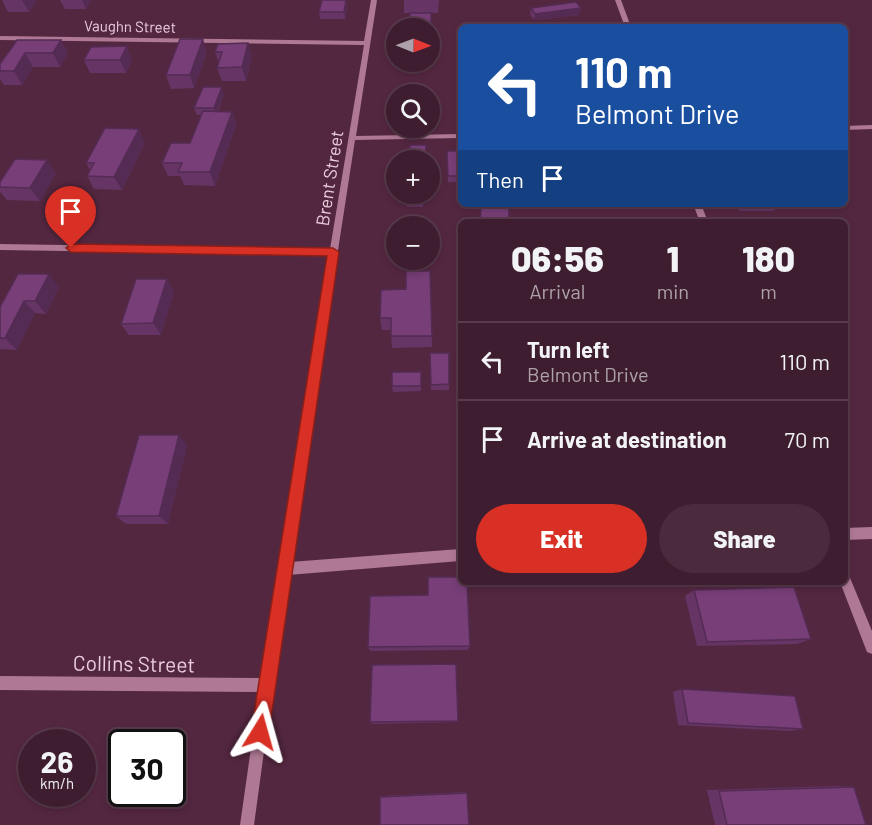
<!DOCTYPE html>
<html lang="en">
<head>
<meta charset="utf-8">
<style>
	:root { --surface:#3f1d30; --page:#4a2a3c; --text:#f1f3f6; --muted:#ada2ab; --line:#583b4c; --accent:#d93025 }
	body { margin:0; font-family:Barlow,sans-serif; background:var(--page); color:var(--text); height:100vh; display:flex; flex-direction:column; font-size:22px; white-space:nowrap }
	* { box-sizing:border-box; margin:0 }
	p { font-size:20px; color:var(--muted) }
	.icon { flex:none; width:33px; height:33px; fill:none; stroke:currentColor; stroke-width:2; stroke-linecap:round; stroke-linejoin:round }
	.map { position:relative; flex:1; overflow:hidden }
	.panel { position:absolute; left:458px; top:219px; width:390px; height:366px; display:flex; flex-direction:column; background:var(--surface); border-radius:9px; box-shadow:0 3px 9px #0003,0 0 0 2px var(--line) }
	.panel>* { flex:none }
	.top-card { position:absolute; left:458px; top:24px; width:390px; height:183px; border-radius:9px; box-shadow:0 3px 9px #0003,0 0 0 2px var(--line); background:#1a4fa0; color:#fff; overflow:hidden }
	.needle { width:39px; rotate:91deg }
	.tools { position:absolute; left:386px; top:18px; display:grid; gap:12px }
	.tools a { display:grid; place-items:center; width:54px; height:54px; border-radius:50%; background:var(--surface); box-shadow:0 3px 9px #0003,0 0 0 2px var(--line); font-size:30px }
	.speed { position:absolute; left:18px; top:729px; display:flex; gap:12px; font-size:30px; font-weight:700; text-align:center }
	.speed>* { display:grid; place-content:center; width:78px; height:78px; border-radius:50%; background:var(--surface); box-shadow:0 3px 9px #0003,0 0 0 2px var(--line); line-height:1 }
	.speed small { font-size:15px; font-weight:400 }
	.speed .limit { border:3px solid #111; border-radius:9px; background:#fff; color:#111 }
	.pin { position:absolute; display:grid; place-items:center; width:51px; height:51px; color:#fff; margin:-62px -26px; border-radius:50% 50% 50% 0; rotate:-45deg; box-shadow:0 0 6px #0007 }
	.pin .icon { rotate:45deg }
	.me { position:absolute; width:66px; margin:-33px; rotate:8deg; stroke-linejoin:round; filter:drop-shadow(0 0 4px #0008) }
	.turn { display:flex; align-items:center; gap:21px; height:126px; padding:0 18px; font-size:27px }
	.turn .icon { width:78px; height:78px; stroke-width:2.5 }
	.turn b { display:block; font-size:42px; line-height:51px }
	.then { display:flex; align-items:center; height:57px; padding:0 18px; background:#0003; gap:12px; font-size:22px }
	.eta { display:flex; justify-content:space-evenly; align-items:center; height:102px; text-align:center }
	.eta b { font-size:36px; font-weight:800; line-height:42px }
	.cta { display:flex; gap:12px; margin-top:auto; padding:12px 18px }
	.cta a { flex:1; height:69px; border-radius:36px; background:var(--accent); color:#fff; font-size:24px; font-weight:800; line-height:69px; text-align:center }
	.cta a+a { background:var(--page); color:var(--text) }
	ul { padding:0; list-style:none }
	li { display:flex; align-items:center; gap:18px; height:78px; padding:0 18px; border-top:2px solid var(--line) }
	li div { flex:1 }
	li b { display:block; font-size:22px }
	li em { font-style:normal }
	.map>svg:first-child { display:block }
</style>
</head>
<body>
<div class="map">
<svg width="872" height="825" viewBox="0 0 872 825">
	<rect width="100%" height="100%" fill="#542740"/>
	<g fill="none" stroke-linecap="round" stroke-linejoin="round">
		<g fill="#af7994" fill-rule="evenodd">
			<polygon points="371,0 377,0 356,136 460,134 460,138 355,140 290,562 460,549 460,561 288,575 254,825 240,825 259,692 0,690 0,676 261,678 277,569 329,255 0,250 0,244 330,249 364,45 0,40 0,36 364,41"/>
			<polygon points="615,0 621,0 631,27 625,27"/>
			<polygon points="872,125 872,129 844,130 844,126"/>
			<polygon points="693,204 701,204 708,222 700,222"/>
			<polygon points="872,527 872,539 844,540 844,528"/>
			<polygon points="844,571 848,573 872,631 872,654 867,652 840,582 844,582"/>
		</g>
	</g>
	<g fill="#663566">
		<polygon points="2,0 37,0 29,12 8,12"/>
		<polygon points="60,0 91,0 86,9 65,9"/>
		<polygon points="346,0 347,7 345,19 320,19 319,12"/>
		<polygon points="404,0 439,0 438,13 431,13 431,33 429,33 429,28 410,28 410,13 419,13 404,13"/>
		<polygon points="531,8 579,15 534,20 530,14"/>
		<polygon points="17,40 61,40 68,53 60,67 33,67 22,85 4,85 0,79 0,64"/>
		<polygon points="218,44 252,56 246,81 222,81 217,68 219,63 215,52"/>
		<polygon points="207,52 194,88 171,89 166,75"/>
		<polygon points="84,60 132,60 126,73 90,73"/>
		<polygon points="224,94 218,112 232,112 236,125 215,186 184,185 180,176 168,176 162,163 190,143 201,115 197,115 194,108"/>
		<polygon points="145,143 122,190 94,189 87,176 90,170 86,163"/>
		<polygon points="447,151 460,151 460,182 448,182"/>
		<polygon points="56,173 40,201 7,200 0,192 0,182"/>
		<polygon points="406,194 424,194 423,207 407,207"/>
		<polygon points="737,204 778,204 774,211 739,211"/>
		<polygon points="430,271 432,347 392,348 391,330 382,330 380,318 406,289"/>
		<polygon points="59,287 46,314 35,313 17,350 0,349 0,307"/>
		<polygon points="174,291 161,335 129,335 121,324"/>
		<polygon points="430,353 449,353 449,390 431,390"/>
		<polygon points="421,372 421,391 393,392 392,386"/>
		<polygon points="187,445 168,524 126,524 116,516"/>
		<polygon points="694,590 811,639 797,644 697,646 685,596"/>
		<polygon points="470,646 468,650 370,651 368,647"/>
		<polygon points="682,689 803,729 789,731 678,725 673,692"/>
		<polygon points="458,721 457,722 373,724 370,722"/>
		<polygon points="837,786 854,787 866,825 715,825 707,790"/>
		<polygon points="466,792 467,793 380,797 382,796"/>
	</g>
	<g fill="#532b53">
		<polygon points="22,0 37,0 29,12"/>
		<polygon points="82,0 91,0 86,9"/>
		<polygon points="346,0 347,7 345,19 344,12"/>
		<polygon points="581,8 579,15 534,20 535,14"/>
		<polygon points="203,39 207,52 194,88 190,75"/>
		<polygon points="61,40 68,53 60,67 53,53"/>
		<polygon points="248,43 252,56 246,81 242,67"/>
		<polygon points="127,46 132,60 126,73 120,60"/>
		<polygon points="25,53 33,67 22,85 14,71"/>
		<polygon points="222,87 224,94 216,115 214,108"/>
		<polygon points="232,112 236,125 215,186 210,172"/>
		<polygon points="139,129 145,143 122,190 114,177"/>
		<polygon points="47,160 56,173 40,201 30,188"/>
		<polygon points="49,274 59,287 46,314 35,301"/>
		<polygon points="167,279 174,291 161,335 153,323"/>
		<polygon points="24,301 35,313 17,350 5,338"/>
		<polygon points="179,435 187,445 168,524 159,516"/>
	</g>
	<g fill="#773e77" stroke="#532b53" stroke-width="1.5">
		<polygon points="322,0 346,0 344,12 319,12"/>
		<polygon points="576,2 581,8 535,14 531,8"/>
		<rect x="410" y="13" width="21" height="13"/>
		<polygon points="180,39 203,39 190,75 166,75"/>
		<polygon points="17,40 61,40 53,53 25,53 14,71 0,71 0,64"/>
		<polygon points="248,43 242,67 217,68 222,52 215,52 218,44"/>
		<polygon points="127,46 120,60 84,60 91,47"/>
		<polygon points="203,87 222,87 214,108 194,108"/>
		<polygon points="203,111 232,112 210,172 178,172 182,163 162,163 171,143 190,143"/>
		<polygon points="105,128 139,129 114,177 87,176 94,163 86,163"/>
		<polygon points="410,145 426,145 425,160 409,160"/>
		<polygon points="447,151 460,151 460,176 448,176"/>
		<polygon points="15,159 47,160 30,188 0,187 0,182"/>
		<polygon points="481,207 509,208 509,222 480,222"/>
		<polygon points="406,271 430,271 432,336 391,336 391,318 380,318 381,290 406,289"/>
		<polygon points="18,274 49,274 35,301 24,301 5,338 0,338 0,307"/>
		<polygon points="136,279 167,279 153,323 121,324"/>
		<polygon points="430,353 449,353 449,384 431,385"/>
		<rect x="392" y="372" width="29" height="14"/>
		<polygon points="139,435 179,435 159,516 116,516"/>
		<polygon points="428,577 460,577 460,582 467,582 470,646 368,647 370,596 428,595"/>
		<polygon points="794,587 811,639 707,642 694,590"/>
		<polygon points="456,664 458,721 370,722 372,665"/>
		<polygon points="682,689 795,696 803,729 688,723"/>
		<polygon points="854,787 866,825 727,825 719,791"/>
		<polygon points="467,793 469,825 380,825 380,797"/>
	</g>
	<polygon fill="#d93025" stroke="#8d1f18" stroke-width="1.5" points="71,244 333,248 339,252 269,732 266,738 260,741 254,738 251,732 327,256 71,252 66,248"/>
	<g text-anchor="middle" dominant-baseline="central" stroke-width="6" stroke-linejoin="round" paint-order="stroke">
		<g font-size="15" fill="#ebcedc" stroke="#542740">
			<text transform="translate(130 26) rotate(1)">Vaughn Street</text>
		</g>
		<g font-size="18" fill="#ebcedc" stroke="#542740">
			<text transform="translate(329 178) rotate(-81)">Brent Street</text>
		</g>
		<g font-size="21" fill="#ebcedc" stroke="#542740">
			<text transform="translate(134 663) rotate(1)">Collins Street</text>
		</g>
	</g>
</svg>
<div class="tools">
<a><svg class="needle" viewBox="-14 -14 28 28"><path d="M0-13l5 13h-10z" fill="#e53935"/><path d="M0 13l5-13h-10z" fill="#ada2ab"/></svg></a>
<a><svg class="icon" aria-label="search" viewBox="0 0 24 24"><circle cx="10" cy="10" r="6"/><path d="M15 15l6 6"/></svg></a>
<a>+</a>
<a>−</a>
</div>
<div class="speed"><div>26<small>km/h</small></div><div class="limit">30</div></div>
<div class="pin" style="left:71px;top:248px;background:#d93025"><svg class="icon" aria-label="arrive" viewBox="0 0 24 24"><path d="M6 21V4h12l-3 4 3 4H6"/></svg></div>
<svg class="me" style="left:260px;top:732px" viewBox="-20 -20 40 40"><path d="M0-17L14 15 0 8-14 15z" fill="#d93025" stroke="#fff" stroke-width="4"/></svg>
<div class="top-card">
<div class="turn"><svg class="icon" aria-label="left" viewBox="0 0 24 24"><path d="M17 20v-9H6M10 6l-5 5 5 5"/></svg><div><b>110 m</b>Belmont Drive</div></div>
<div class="then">Then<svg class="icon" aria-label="arrive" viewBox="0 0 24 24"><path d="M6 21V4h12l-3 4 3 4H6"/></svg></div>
</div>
<section class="panel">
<div class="eta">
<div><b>06:56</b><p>Arrival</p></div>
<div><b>1</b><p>min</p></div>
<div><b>180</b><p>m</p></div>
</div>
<ul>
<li><svg class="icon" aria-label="left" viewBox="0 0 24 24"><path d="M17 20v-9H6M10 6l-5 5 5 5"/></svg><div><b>Turn left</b><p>Belmont Drive</p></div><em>110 m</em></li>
<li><svg class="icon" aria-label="arrive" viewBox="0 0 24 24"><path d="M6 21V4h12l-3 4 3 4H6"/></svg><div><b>Arrive at destination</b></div><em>70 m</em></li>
</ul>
<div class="cta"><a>Exit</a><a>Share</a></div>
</section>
</div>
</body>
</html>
